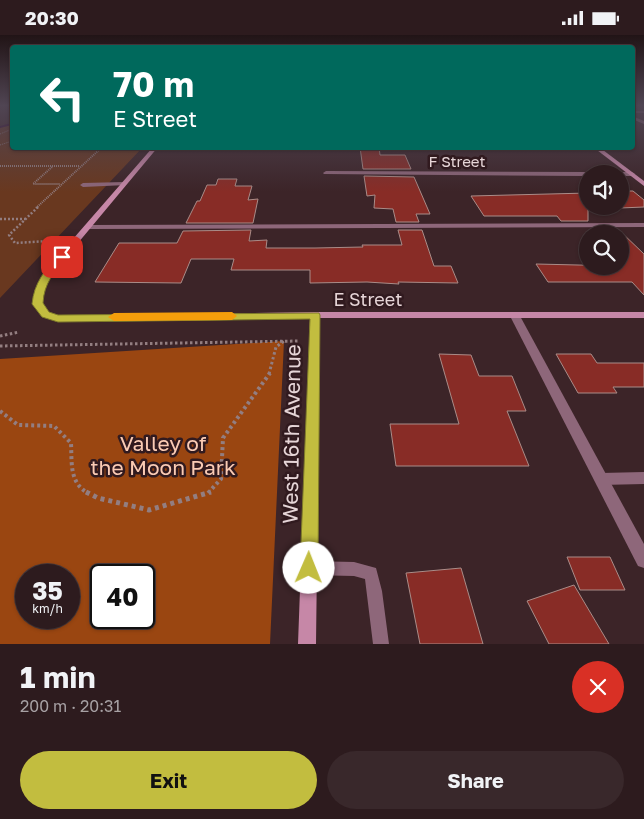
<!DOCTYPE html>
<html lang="en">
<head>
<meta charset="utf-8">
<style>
	:root { --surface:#2d1b1e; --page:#39282b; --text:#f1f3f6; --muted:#a7a1a4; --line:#48393c; --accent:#c2bd3f }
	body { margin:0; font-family:"Golos Text",sans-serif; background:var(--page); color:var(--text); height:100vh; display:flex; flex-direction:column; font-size:19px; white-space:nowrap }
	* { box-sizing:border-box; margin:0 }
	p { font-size:16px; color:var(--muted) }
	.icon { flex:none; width:28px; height:28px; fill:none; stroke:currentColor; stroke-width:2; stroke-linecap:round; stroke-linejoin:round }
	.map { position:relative; height:609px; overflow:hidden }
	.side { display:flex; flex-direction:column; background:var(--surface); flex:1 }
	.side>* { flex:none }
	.hud { position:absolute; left:10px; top:10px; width:625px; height:105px; border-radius:5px; box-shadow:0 1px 4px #0004,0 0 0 1px var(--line); background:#00695c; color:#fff; overflow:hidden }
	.buttons { position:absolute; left:579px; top:130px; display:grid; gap:10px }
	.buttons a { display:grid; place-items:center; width:50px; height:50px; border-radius:50%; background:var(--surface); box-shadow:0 1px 4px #0004,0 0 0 1px var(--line); font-size:25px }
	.speed { position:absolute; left:15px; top:529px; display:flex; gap:10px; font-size:25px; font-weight:700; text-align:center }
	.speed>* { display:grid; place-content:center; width:65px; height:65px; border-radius:50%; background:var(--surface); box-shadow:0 1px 4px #0004,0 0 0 1px var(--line); line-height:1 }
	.speed small { font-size:12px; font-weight:400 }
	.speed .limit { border:2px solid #111; border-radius:8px; background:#fff; color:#111 }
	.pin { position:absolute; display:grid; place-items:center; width:42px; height:42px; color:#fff; margin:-21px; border-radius:10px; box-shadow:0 2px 8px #0006 }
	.me { position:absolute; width:55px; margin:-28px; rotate:1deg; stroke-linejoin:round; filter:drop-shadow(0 0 4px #0008) }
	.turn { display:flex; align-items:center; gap:18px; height:105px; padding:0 20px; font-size:22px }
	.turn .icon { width:65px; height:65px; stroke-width:2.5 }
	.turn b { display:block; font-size:35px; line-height:42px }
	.round { display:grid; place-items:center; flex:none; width:52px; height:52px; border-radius:26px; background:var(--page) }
	.overview { display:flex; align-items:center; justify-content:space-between; height:85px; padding:0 20px }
	h1 { font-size:30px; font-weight:700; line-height:38px }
	.action { display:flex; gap:10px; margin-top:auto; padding:10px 20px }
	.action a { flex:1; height:58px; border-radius:30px; background:var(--accent); color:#111; font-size:20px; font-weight:700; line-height:58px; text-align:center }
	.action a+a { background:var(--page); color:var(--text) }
	.status { display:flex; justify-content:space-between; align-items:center; height:35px; padding:0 25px; background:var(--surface); direction:ltr }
	.status svg { height:14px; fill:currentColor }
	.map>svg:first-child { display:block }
</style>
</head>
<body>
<div class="status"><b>20:30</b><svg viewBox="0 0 49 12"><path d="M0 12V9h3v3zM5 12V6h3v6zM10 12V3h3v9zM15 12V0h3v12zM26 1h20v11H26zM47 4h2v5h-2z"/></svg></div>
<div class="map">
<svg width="644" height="609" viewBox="0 0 644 609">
	<rect width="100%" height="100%" fill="#3c2428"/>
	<polygon fill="#69381f" points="12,89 12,112 142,113 0,263 0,92"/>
	<path fill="#9a4611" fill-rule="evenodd" d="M284,306L270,609H0V324ZM26,540H69V582H26ZM101,540H144V582H101Z"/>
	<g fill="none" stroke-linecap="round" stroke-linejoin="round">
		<polygon fill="#2e002f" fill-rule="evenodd" points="11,88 12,88 12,90 0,93 0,91"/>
	</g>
	<g fill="#882c26" stroke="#aa8c88">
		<polygon points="360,112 379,112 380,120 405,120 411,134 363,134"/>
		<polygon points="364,141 414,142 430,179 416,179 419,187 396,187 393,174 374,173 375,160 367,161"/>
		<polygon points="218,144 237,144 235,151 252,151 248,165 258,164 253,188 186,188 197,166 200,166 207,150 216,150"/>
		<polygon points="620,156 633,156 644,165 644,172 620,173"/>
		<polygon points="588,158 588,186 561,186 557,181 484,181 471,161"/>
		<polygon points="251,195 249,206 267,205 266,213 315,213 363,212 362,210 402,210 398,195 422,195 434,231 451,231 458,248 398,247 399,249 367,247 310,248 310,235 231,235 234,224 191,224 181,248 95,247 119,208 177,208 183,196"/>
		<polygon points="620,196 644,219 644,260 632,247 548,247 536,229 620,231"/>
		<polygon points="439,319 471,320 479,341 512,341 526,376 507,376 529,431 396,431 390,389 459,389"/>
		<polygon points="556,319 591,319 597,328 644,328 644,352 613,352 617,358 578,358"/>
		<polygon points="567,522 610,522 625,555 580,555"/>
		<polygon points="461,533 483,609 420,609 406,538"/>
		<polygon points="574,550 609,609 549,609 527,566"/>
	</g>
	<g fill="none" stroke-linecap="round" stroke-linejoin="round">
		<g stroke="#937e81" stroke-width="1" stroke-dasharray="1 1" stroke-linecap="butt">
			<polyline points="0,99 12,94"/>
			<polyline points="0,110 12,106"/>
			<polyline points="98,116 103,112"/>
		</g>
		<g stroke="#937e81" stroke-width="2" stroke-dasharray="1 1" stroke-linecap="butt">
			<polyline points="0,131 80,131"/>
			<polyline points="52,132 33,149 60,149"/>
			<polyline points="36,173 99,115"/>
		</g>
		<g stroke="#937e81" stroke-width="2.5" stroke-dasharray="2 2" stroke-linecap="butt">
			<polyline points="38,172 9,200 15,208 49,206 56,208"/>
			<polyline points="0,184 25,184"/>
		</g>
		<g stroke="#937e81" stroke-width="3" stroke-dasharray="2.5 2.5" stroke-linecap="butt">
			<polyline points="0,301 19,297"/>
			<polyline points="0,311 299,306"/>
			<polyline points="269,339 276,312 284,306"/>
		</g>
		<g stroke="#937e81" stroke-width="4" stroke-dasharray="3 3" stroke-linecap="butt">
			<path d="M0,376L18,390L54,391L71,408C72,427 69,448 88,458"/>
			<polyline points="208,458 221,444 223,403 270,338"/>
		</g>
		<polyline stroke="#937e81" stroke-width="5" stroke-dasharray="4 4" stroke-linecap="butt" points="86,457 98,463 149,475 211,457"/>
		<g fill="#8e677a" fill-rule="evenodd">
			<polygon points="632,81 644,86 644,89 632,84"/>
			<polygon points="124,147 126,148 126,150 83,152 80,150 83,148"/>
			<polygon points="644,188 644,192 87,194 84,192 87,190"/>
			<polygon points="644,437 644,449 601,450 597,448 595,444 597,440 601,438"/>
			<polygon points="309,526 354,527 376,533 382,556 389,609 373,609 365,544 354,541 309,540 304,538 302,533 304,528"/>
		</g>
		<g fill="#8e677a" fill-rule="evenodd">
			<rect x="632" y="76" width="12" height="2"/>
			<polygon points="326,136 588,137 591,139 588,139 588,141 324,139 323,138"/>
			<polygon points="620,137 632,137 635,139 632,141 620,141 620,139 617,139"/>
			<polygon points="515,278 520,281 644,509 644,533 638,531 510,281"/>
		</g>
		<g fill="#c687a7" fill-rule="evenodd">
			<polygon points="153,112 158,112 53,238 43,255 42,268 49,277 59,281 315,277 644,277 644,283 320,283 316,609 298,609 310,283 58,287 43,281 32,269 35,255 46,235"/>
			<polygon points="593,112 599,112 644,146 644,151"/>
		</g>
	</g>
	<linearGradient id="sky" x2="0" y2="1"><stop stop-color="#211416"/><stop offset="0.45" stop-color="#504553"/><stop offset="1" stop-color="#504553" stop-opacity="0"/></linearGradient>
	<rect width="644" height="157" fill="url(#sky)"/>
	<path fill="#c2bd3f" stroke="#7e7b29" d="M62,219L66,222C54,238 44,248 43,268L49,277L58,280L319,278L320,280L318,533L315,539L309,542L302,539L300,533L310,284L58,287L42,282L32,269C34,248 45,235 58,220Z"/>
	<polygon fill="#f59e0b" points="232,277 237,281 232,285 114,286 108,282 114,278"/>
	<g text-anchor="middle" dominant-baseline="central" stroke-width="5" stroke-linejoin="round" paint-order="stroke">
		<g font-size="15" fill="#e6d5d7" stroke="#311a1f">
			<text x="457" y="126">F Street</text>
		</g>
		<g font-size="18" fill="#e6d5d7" stroke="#311a1f">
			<text x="368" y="264">E Street</text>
		</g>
		<g font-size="21" fill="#e6d5d7" stroke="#311a1f">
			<text transform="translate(291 399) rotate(-89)">West 16th Avenue</text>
		</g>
		<g font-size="21" fill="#fbcbb4" stroke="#311a1f">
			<text x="163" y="408">Valley of<tspan x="163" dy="24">the Moon Park</tspan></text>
		</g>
	</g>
</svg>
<div class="buttons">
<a><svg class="icon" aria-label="sound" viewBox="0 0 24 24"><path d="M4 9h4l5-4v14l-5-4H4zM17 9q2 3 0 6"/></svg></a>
<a><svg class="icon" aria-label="search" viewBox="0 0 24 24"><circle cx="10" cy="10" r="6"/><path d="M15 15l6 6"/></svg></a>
</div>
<div class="speed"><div>35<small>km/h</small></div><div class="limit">40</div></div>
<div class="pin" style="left:62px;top:222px;background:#d93025"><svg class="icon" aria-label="arrive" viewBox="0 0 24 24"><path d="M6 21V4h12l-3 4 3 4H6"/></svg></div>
<svg class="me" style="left:309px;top:533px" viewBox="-20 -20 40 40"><circle r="19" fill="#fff"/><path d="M0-13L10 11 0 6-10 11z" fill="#c2bd3f"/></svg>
<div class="hud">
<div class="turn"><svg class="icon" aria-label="left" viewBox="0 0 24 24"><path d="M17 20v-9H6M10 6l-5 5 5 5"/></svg><div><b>70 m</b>E Street</div></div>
</div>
</div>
<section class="side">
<div class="overview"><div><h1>1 min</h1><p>200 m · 20:31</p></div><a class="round" style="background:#d93025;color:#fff"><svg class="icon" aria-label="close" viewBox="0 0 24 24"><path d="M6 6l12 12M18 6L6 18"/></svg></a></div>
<div class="action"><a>Exit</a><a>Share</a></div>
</section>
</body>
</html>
